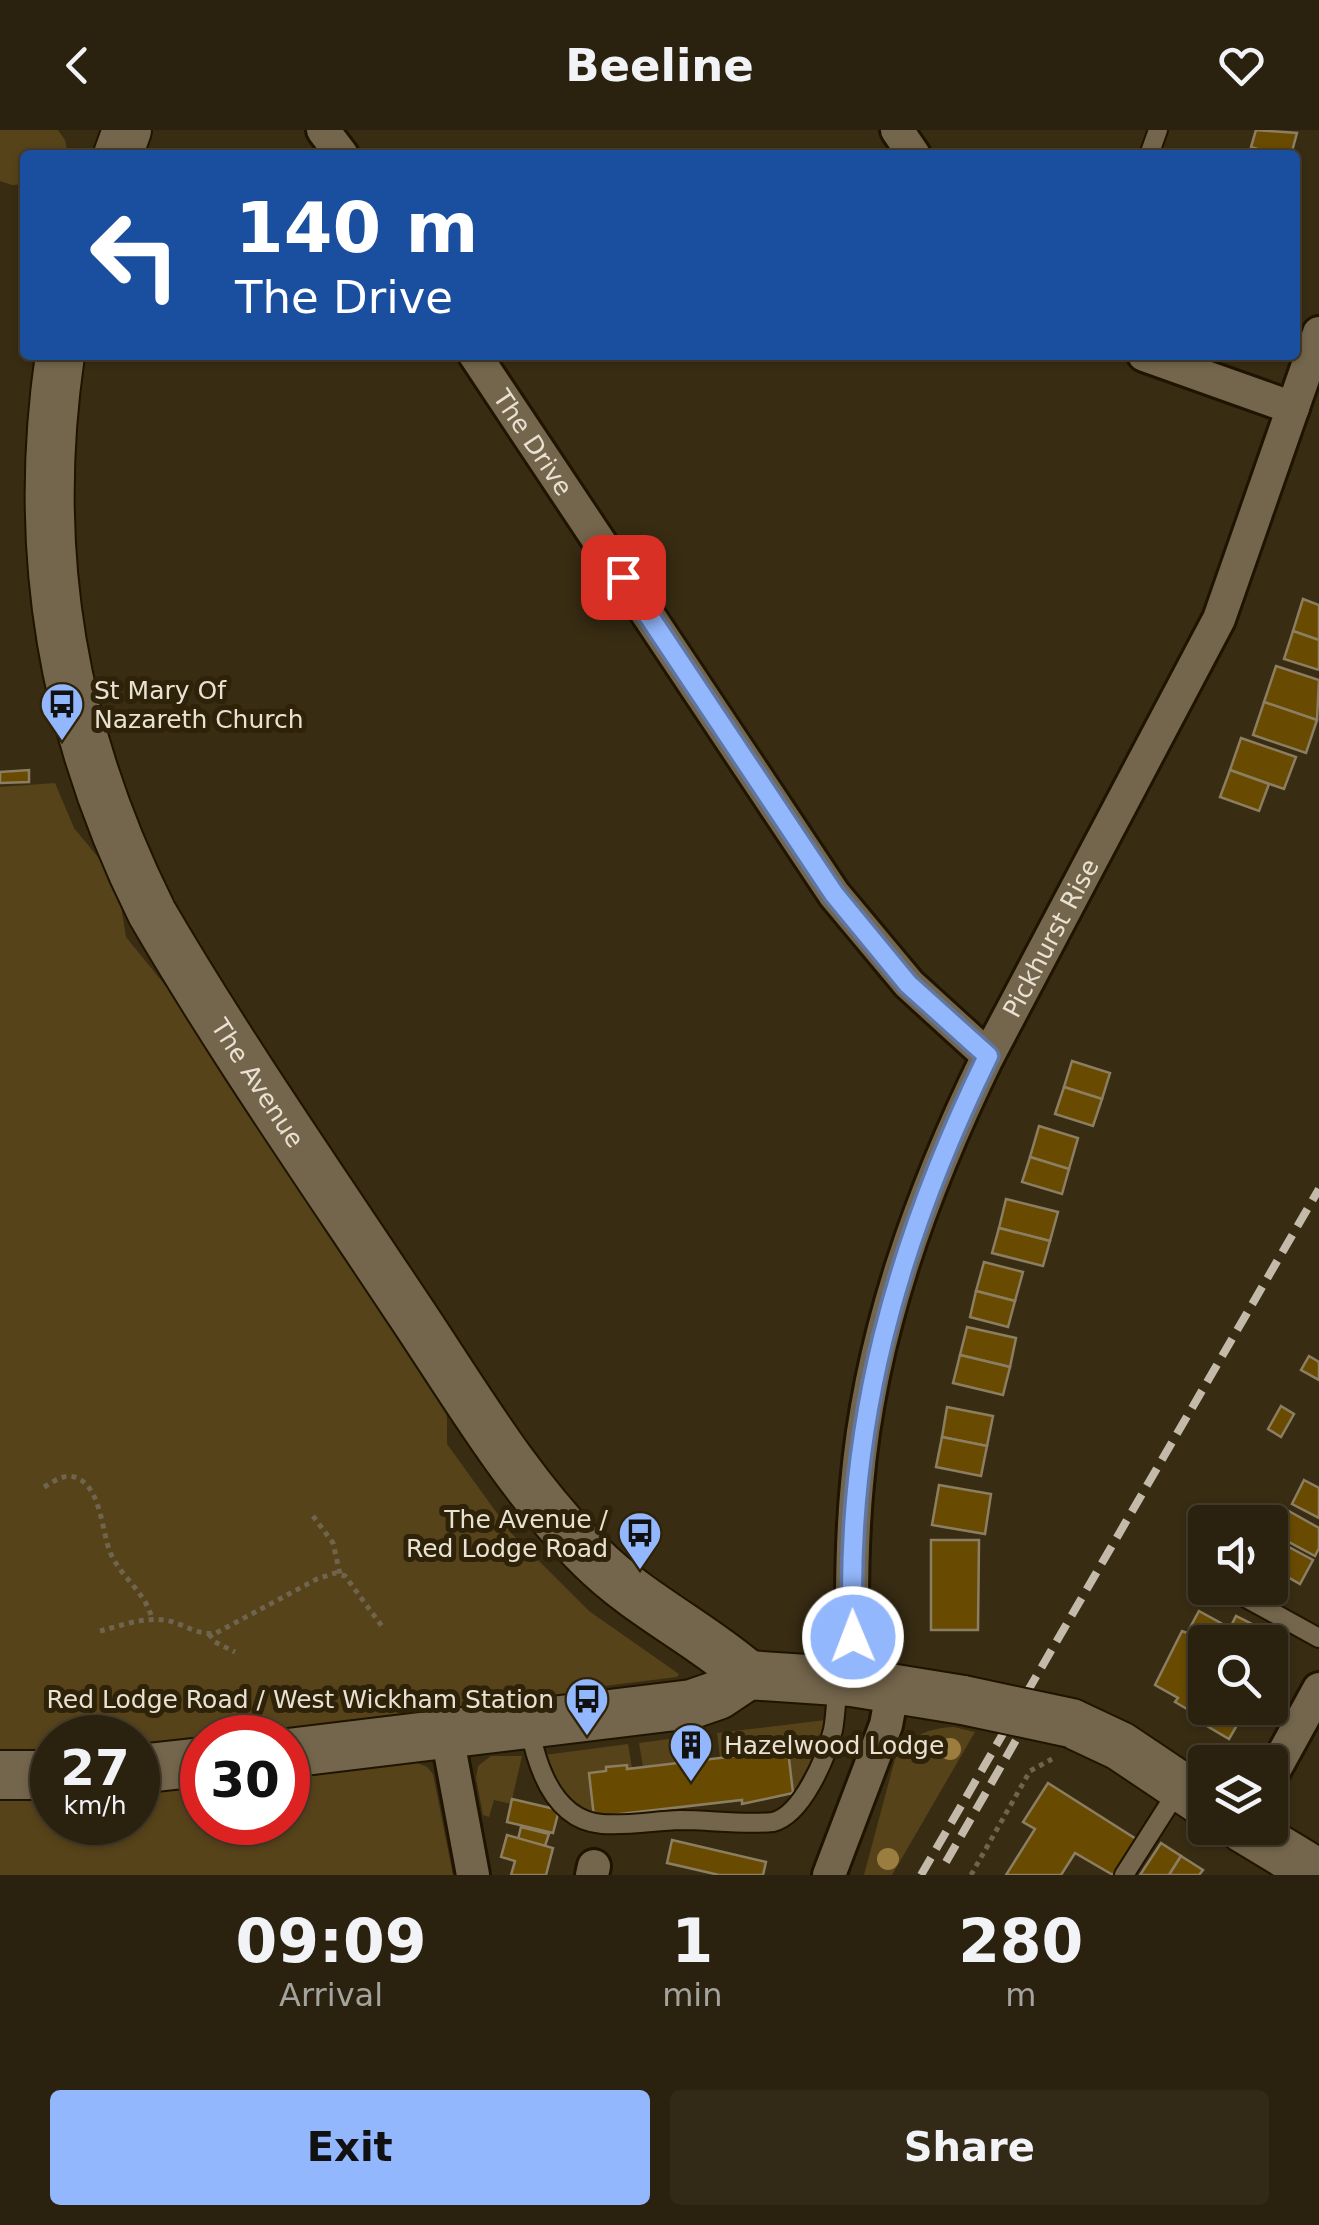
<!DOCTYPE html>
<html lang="en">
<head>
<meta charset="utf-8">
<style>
	:root { --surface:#2a210e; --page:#322917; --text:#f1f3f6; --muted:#a5a39e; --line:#463e2e; --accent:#93b7fd }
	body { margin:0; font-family:"DejaVu Sans",sans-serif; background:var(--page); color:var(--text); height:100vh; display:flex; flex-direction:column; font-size:38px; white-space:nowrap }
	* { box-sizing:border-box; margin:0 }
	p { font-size:32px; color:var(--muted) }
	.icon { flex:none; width:55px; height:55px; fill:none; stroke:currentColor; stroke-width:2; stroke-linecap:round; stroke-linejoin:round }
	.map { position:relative; height:1745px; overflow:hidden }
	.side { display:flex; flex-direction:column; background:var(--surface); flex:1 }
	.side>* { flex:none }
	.guide { position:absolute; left:20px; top:20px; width:1280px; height:210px; border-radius:10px; box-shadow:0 2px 8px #0004,0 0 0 2px var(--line); background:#1a4fa0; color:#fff; overflow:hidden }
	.tools { position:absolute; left:1188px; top:1375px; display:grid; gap:20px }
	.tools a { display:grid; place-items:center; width:100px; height:100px; border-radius:10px; background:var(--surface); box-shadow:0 2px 8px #0004,0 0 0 2px var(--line); font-size:50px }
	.speed { position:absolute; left:30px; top:1585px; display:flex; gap:20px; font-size:50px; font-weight:700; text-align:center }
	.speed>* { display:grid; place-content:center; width:130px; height:130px; border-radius:50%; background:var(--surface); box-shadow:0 2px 8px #0004,0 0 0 2px var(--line); line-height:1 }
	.speed small { font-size:25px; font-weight:400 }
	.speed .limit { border:15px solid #d22; background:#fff; color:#111 }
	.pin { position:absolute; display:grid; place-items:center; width:85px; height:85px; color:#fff; margin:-42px; border-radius:20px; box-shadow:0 5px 15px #0006 }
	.me { position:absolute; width:110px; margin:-55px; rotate:359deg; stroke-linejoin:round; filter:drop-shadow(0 0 8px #0008) }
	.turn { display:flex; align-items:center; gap:35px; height:210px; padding:0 50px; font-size:45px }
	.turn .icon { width:130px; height:130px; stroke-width:2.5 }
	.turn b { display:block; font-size:70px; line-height:85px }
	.eta { display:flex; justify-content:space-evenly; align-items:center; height:170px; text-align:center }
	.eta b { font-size:60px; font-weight:700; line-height:70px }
	.primary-button { display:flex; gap:20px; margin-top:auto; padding:20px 50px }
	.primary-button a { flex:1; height:115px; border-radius:10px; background:var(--accent); color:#111; font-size:40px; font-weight:700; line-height:115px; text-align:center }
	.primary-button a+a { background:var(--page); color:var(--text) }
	header { display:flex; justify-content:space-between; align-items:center; height:130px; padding:0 50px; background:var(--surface); font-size:45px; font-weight:700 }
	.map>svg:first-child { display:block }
</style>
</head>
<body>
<header><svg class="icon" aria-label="back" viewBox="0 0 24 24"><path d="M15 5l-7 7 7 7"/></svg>Beeline<svg class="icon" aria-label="heart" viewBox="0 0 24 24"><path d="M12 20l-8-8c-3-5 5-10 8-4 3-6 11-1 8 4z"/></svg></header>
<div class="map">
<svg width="1319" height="1745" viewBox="0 0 1319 1745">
	<rect width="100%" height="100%" fill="#382c13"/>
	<g fill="#57431a" fill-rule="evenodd">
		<polygon points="0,0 58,0 65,10 68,25 25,25 25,54 12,55 0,51"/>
		<path d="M55,653L74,698L107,738L120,770L126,807L195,892L441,1261L447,1288V1314L512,1404L589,1481L679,1544L677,1547L596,1557L593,1548L584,1550L583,1559L576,1560V1572L410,1630L427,1637L433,1644L453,1745H0V657ZM52,1608H138V1692H52ZM202,1608H288V1692H202Z"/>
		<polygon points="826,1590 819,1617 793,1663 788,1620 757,1624 756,1619 720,1628 717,1603"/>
		<path d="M954,1597L975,1602L892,1745H864L895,1629C909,1606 928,1598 954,1597Z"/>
		<polygon points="706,1604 709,1629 643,1637 639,1613"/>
		<path d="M628,1614L632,1638L627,1639L626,1635L606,1637L594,1687C571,1672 553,1651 544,1625Z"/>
		<polygon points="491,1626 522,1626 511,1674 494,1670 489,1687 483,1685 476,1648 478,1636"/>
	</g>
	<g fill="#684b00" stroke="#8c7e63" stroke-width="2.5">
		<polygon points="1256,0 1297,3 1291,25 1277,25 1251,17"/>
		<polygon points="1303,469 1319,475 1319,510 1293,501"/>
		<polygon points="1293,501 1319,510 1319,540 1284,529"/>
		<polygon points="1276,536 1319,550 1317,590 1264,572"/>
		<polygon points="1264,572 1317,590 1306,623 1253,605"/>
		<polygon points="1241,608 1296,627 1284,659 1230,640"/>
		<polygon points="29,640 29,652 0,653 0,642"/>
		<polygon points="1230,640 1269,654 1259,681 1220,667"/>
		<polygon points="1072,931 1110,943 1102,969 1064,957"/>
		<polygon points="1064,957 1102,969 1093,996 1055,984"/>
		<polygon points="1039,996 1078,1008 1069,1039 1030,1027"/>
		<polygon points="1030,1027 1069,1039 1062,1064 1022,1052"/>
		<polygon points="1006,1069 1058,1082 1050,1111 999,1098"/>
		<polygon points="999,1098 1050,1111 1043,1136 992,1123"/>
		<polygon points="984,1132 1023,1142 1015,1171 976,1161"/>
		<polygon points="976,1161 1015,1171 1008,1197 970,1187"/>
		<polygon points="967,1197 1016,1208 1010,1237 960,1225"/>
		<polygon points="960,1225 1010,1237 1003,1265 953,1253"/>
		<polygon points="1309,1226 1319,1232 1319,1250 1301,1240"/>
		<polygon points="1281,1276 1294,1284 1281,1307 1268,1299"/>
		<polygon points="947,1277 993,1286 987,1316 942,1307"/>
		<polygon points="942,1307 987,1316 981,1346 936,1337"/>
		<polygon points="1304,1350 1319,1358 1319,1388 1292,1374"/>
		<polygon points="939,1355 991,1364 985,1404 932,1395"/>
		<polygon points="1287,1380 1319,1398 1319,1418 1315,1426 1274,1404"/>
		<polygon points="1272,1408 1313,1430 1300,1454 1270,1437"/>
		<polygon points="931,1410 979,1410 978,1500 931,1500"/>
		<polygon points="1199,1481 1230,1498 1236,1486 1260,1498 1251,1512 1205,1512 1205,1578 1247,1578 1229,1609 1207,1596 1209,1592 1175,1572 1178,1568 1155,1555 1182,1501 1187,1503"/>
		<polygon points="757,1619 757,1624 788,1620 793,1663 742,1674 742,1670 594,1687 589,1643 606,1641 606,1637 627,1635 627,1639 737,1626 737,1622"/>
		<polygon points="1048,1653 1136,1709 1113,1745 1075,1723 1061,1745 1006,1745 1035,1699 1023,1692"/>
		<polygon points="512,1669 559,1680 553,1703 507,1692"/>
		<polygon points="521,1697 549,1704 545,1716 518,1709"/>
		<polygon points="507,1705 553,1718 546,1745 511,1745 515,1731 501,1727"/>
		<polygon points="672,1710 766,1732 763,1745 719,1745 667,1733"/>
		<polygon points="1161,1713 1181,1726 1169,1745 1140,1745"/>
		<polygon points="1181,1726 1203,1740 1199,1745 1169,1745"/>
	</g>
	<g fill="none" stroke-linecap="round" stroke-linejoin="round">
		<g stroke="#1f1400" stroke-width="22">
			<g id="lane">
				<polyline points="1149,25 1158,0"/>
				<polyline points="1228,1458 1319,1508"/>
				<path d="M529,1595C536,1634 553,1690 602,1694C627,1696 654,1691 680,1690C711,1690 742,1695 773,1692C802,1685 826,1628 833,1600C836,1584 836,1567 838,1551"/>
				<polyline points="1124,1745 1180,1657"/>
			</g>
		</g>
		<g stroke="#1f1400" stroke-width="38">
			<g id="street">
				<polyline points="323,0 342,25"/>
				<polyline points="897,0 914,25"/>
				<path id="s1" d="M475,225L834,764L909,854L988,926"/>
				<polyline points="1144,225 1293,278"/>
				<path id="s2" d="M852,1552C854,1526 852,1502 852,1476C852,1435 853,1395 857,1354C870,1203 922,1061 988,926L1219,489L1319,203"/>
				<polyline points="447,1605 473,1745"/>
				<polyline points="1270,1648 1319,1559"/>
				<polyline points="592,1745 594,1736"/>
				<polyline points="829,1745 886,1595 893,1558"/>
			</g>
		</g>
		<g stroke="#1f1400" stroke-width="52">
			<g id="secondary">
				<polyline points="118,25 127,0"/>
				<path id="s3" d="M60,225C31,423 63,604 152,783C229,915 318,1043 403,1171C462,1258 515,1352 591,1427C638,1474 698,1502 748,1545"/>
				<polyline points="1071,1593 1120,1616 1205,1673"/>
				<polyline points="288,1623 692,1574 718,1565 748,1545 852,1552 963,1570"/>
				<polyline points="138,1639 202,1632"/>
				<polyline points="0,1645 52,1645"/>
				<polyline points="1243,1698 1319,1744"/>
			</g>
		</g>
		<g stroke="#6f644e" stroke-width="5" stroke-dasharray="5 5" stroke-linecap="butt">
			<path d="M44,1357C56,1350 67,1341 81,1350C101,1363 102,1401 110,1422C121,1448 146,1462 152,1489"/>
			<polyline points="313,1386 333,1413 340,1444"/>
			<path d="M100,1501C120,1496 143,1487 163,1490C183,1492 195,1506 216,1503L317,1449L335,1443L345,1446L384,1499"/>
			<polyline points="209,1504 215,1512 235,1522"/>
			<polyline points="971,1745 1030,1641 1052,1629"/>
		</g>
		<use href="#lane" stroke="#74664c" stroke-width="18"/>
		<use href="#street" stroke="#74664c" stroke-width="32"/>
		<use href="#secondary" stroke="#74664c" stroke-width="48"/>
		<g stroke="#c3baa9" stroke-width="8" stroke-dasharray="20 10" stroke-linecap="butt">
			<polyline points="946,1732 1023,1598"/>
			<polyline points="921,1745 1319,1059"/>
		</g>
		<g stroke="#1f1400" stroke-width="52" stroke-linecap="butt">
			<polyline id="secondary-bridge" points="963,1570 1071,1593"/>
		</g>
		<use href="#secondary-bridge" stroke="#74664c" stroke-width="48"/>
	</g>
	<g fill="#9c7d40">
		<circle cx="950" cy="1619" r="11"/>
		<circle cx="888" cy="1729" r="11"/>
	</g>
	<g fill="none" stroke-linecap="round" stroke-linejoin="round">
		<g stroke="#6077a4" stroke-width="25">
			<path id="route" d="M623,447L834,764L908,854L988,926C897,1112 844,1298 853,1507"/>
		</g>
		<use href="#route" stroke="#93b7fd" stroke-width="18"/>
	</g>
	<defs>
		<g id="bus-pin" transform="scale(2.25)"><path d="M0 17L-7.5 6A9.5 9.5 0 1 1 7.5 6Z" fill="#93b7fd" stroke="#2e2209"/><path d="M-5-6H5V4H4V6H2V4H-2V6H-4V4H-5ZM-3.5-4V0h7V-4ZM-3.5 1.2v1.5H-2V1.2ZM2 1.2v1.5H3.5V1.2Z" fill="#111"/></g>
		<g id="building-pin" transform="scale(2.25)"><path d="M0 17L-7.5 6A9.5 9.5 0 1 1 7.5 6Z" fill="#93b7fd" stroke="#2e2209"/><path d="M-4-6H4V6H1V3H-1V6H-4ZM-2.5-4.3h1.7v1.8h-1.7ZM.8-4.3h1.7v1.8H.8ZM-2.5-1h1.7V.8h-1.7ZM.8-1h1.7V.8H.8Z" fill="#111"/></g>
	</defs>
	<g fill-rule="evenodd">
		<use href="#bus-pin" x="62" y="574"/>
		<use href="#bus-pin" x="640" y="1403"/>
		<use href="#bus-pin" x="587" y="1569"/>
		<use href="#building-pin" x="691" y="1615"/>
	</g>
	<g text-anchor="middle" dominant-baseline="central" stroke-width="10" stroke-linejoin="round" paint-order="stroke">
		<g font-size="25" fill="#e9e1d2" stroke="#2e2209">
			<text stroke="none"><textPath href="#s1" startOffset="105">The Drive</textPath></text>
			<text stroke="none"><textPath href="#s2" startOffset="782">Pickhurst Rise</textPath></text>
			<text stroke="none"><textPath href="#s3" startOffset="775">The Avenue</textPath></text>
		</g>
		<g font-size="25" fill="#e9e1d2" stroke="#2e2209" text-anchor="start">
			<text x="94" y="560">St Mary Of<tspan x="94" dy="29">Nazareth Church</tspan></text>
			<text x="608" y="1389" text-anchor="end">The Avenue /<tspan x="608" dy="29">Red Lodge Road</tspan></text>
			<text x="554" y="1569" text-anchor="end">Red Lodge Road / West Wickham Station</text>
			<text x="724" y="1615">Hazelwood Lodge</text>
		</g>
	</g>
</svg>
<div class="tools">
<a><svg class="icon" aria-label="sound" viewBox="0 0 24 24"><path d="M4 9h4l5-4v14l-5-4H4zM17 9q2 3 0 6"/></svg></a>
<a><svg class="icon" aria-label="search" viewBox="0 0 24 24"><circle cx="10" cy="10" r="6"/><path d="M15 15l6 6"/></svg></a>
<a><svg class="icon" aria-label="layers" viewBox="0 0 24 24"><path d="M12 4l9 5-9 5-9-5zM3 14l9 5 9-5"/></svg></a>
</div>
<div class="speed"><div>27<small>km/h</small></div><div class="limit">30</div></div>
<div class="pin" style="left:623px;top:447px;background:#d93025"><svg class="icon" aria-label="arrive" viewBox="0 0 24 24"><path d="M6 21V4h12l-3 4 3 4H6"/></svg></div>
<svg class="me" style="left:853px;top:1507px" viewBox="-20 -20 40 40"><circle r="17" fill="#93b7fd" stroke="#fff" stroke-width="3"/><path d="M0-11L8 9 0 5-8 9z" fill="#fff"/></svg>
<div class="guide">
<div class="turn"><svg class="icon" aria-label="left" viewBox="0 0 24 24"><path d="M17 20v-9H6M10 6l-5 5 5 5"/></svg><div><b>140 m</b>The Drive</div></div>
</div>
</div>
<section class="side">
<div class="eta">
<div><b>09:09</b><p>Arrival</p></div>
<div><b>1</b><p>min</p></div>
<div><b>280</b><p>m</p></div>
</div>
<div class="primary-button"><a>Exit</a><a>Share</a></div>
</section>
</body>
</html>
